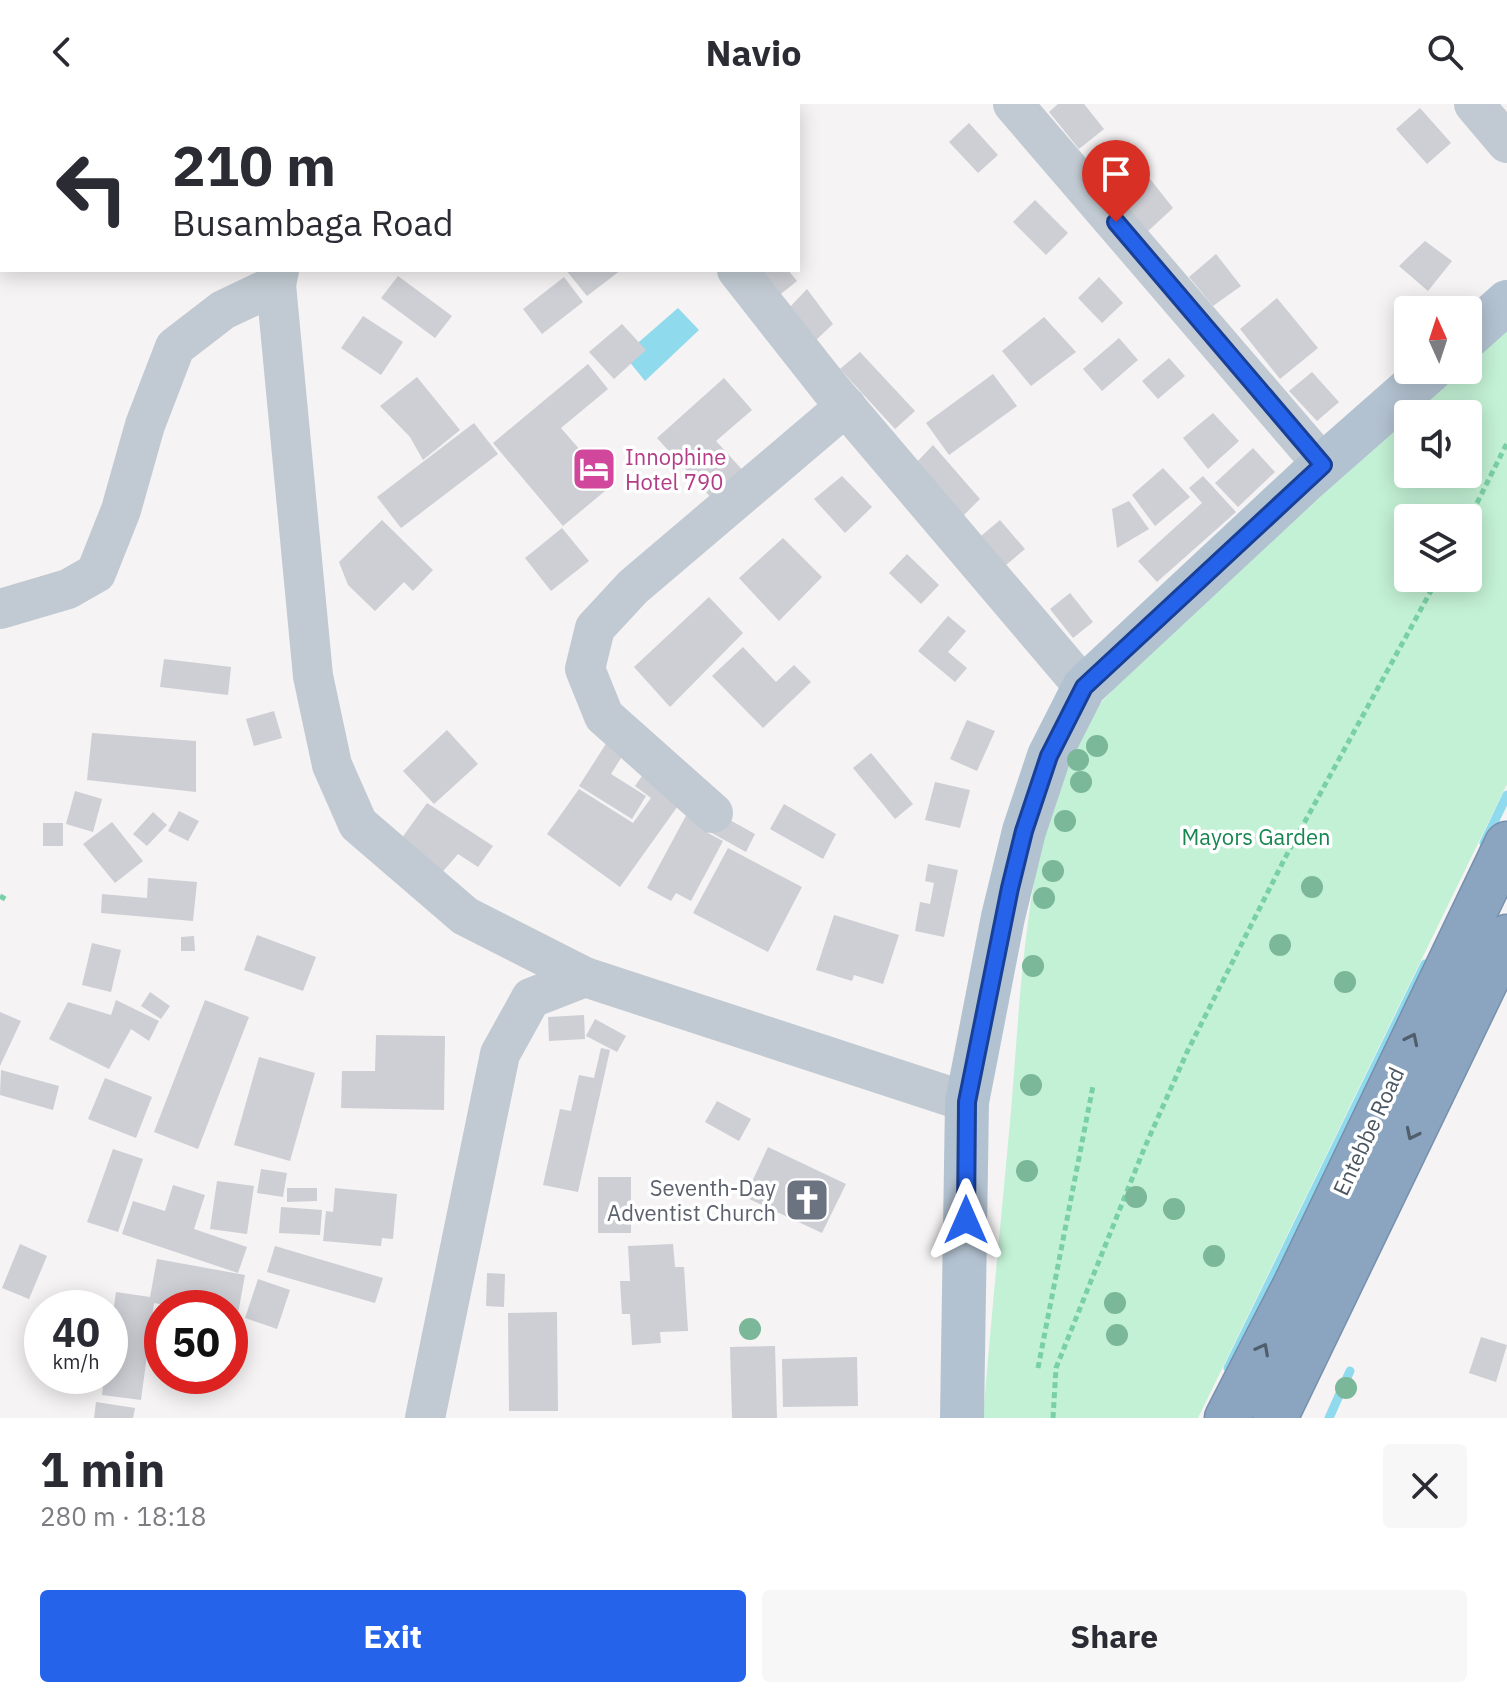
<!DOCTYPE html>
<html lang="en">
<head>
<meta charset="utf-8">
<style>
	:root { --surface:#fff; --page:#f7f7f7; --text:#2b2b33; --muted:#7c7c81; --accent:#2563eb }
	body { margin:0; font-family:"IBM Plex Sans",sans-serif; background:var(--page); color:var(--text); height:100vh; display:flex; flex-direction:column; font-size:30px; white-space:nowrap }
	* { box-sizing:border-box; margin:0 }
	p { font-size:26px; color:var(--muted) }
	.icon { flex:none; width:44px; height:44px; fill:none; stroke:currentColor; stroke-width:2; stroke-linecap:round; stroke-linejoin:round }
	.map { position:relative; height:1314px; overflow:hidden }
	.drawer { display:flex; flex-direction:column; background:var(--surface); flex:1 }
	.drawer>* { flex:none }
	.guide { position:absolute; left:0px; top:0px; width:800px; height:168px; box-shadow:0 4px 20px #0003; background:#fff; color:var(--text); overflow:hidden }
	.needle { width:52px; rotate:357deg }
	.tools { position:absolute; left:1394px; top:192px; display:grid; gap:16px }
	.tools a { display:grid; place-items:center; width:88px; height:88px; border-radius:8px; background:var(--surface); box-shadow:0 4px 20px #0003; font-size:40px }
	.speed { position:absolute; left:24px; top:1186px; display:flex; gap:16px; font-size:40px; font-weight:700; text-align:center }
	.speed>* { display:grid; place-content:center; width:104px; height:104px; border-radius:50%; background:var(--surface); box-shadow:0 4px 20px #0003; line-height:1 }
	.speed small { font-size:20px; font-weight:400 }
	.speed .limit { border:12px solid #d22; background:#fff; color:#111 }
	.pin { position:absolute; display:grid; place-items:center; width:68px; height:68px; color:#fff; margin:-82px -34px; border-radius:50% 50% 50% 0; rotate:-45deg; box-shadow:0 0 8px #0007 }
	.pin .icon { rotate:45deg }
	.me { position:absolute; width:88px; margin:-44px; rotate:0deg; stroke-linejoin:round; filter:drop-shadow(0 0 6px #0008) }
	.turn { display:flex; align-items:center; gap:28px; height:168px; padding:0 40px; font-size:36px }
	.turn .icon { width:104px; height:104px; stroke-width:2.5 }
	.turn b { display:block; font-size:56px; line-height:68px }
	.round { display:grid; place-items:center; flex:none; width:84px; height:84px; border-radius:8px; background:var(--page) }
	.head { display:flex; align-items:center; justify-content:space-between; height:136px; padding:0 40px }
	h1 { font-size:48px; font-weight:700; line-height:60px }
	.action { display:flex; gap:16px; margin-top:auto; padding:16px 40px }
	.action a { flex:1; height:92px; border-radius:8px; background:var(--accent); color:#fff; font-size:32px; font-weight:700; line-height:92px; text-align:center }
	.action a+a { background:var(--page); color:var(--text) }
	header { display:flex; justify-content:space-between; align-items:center; height:104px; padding:0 40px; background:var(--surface); font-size:36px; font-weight:700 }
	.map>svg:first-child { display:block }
</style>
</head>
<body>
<header><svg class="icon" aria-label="back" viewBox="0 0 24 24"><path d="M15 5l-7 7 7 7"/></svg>Navio<svg class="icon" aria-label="search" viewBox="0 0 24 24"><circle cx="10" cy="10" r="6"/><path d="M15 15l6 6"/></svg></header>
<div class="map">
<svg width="1507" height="1314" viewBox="0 0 1507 1314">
	<rect width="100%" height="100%" fill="#f5f3f3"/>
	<path fill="#c3f1d5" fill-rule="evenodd" d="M1507,190V680L1198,1314H983C991,1215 1001,1117 1010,1018C1021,903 1024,670 1111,588L1106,577L1408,314V370H1468V310H1413L1460,266H1468V259L1493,236ZM1408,414H1468V474H1408Z"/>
	<polygon fill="#90daee" points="678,204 699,226 645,277 624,251"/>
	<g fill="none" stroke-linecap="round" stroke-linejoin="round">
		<g stroke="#90daee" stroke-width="9">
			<polyline points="1484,739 1507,691"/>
			<polyline points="1228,1264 1425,860"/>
			<polyline points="1329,1314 1350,1267"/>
		</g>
	</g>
	<g fill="#cdcfd5">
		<polygon points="1058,0 1084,0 1104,25 1079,45 1049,8"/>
		<polygon points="1420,4 1451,39 1427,60 1396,25"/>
		<polygon points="969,19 998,51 978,69 949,38"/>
		<polygon points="1143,66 1173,104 1146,129 1116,89"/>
		<polygon points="1035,96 1068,129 1046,151 1013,118"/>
		<polygon points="1425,137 1452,157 1428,187 1399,162"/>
		<polygon points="1216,150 1241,182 1213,202 1189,173"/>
		<polygon points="566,166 621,166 587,192"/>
		<polygon points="755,166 788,166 797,177 777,193"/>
		<polygon points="398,172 452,212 435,234 381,194"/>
		<polygon points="564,173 583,198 542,230 523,205"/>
		<polygon points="1099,173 1123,199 1102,219 1078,194"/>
		<polygon points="807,185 833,220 815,237 789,204"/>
		<polygon points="1277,194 1318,244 1280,275 1240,225"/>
		<polygon points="363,212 403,238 381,271 341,244"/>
		<polygon points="1044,213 1076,248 1031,282 1002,247"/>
		<polygon points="622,220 646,246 614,275 589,248"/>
		<polygon points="1119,234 1138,256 1102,287 1083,265"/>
		<polygon points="860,248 915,307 895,325 840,265"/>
		<polygon points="1169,254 1185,272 1158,295 1142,277"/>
		<polygon points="588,260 608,285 561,324 611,382 563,422 493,339"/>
		<polygon points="1312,268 1339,298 1317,317 1289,287"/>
		<polygon points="993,270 1017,302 949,351 926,319"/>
		<polygon points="417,273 460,326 423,356 410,333 380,302"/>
		<polygon points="724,274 752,306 716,337 746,370 715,398 657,334"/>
		<polygon points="1213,309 1239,337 1208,365 1183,334"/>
		<polygon points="474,319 498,350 401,424 377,393"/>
		<polygon points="933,341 980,395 963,412 917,358"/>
		<polygon points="1253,344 1275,368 1238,403 1215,379"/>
		<polygon points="1163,364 1190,393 1155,422 1132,391"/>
		<polygon points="842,372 872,403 845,429 814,395"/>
		<polygon points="1203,372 1236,408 1157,478 1138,457 1202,399 1189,384"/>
		<polygon points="1129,397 1149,425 1117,444 1112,405"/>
		<polygon points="382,416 433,466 413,487 404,478 375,507 348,481 339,458"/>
		<polygon points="1000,416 1025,445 1006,461 981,432"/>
		<polygon points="562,424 589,457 551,487 525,454"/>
		<polygon points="783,434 822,473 779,517 739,474"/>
		<polygon points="907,450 939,481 921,500 889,469"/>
		<polygon points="1070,489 1093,518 1073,534 1050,505"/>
		<polygon points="709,493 743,529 670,603 634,563"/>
		<polygon points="948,512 966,527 948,548 967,564 955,578 918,547"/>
		<polygon points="743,543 776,578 794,561 811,578 763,624 712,572"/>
		<polygon points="164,555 231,563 228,591 160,583"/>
		<polygon points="274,607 282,634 254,642 246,615"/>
		<polygon points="967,616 995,627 977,667 950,655"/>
		<polygon points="447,626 478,660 434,700 403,667"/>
		<polygon points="92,629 196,637 196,688 87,676"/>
		<polygon points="609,635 626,646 611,670 646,692 632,715 579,682"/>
		<polygon points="871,649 913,700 895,715 853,664"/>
		<polygon points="647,665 685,692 620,783 547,730 579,685 633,719 651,694 635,682"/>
		<polygon points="935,678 970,686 960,724 925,716"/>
		<polygon points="75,687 102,695 93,728 66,720"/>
		<polygon points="427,699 493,742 478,763 458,750 439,772 399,738"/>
		<polygon points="784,700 836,730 823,755 770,725"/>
		<polygon points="179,707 199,717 188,737 168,727"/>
		<polygon points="153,708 167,721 147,742 133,730"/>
		<polygon points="688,708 712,721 708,729 723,737 691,797 676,789 671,797 647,784"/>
		<polygon points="719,710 755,730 746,748 710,728"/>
		<polygon points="112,718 143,757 115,779 83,740"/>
		<rect x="43" y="719" width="20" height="23"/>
		<polygon points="728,744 802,783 768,848 693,809"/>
		<polygon points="928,760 958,766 944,833 915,827 920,798 930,800 934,779 925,777"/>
		<polygon points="148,774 197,778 193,817 101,809 102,790 147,794"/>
		<polygon points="834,811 899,831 883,880 854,871 852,877 816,866"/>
		<polygon points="257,831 316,853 303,887 244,866"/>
		<polygon points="194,832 195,847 181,847 181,833"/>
		<polygon points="92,839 121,846 111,888 82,881"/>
		<polygon points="150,888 170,902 161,915 141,902"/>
		<polygon points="116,896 159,917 149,937 131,925 109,965 49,935 68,898 111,911"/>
		<polygon points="205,896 249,913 198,1045 154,1028"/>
		<polygon points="0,908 21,917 0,962"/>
		<polygon points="584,911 585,935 549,937 548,913"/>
		<polygon points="595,915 626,932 617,948 586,932"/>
		<polygon points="376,931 445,932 444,1006 341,1004 342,967 375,967"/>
		<polygon points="601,944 610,946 578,1088 543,1081 560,1005 571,1007 579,971 594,974"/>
		<polygon points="259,953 315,969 290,1057 234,1041"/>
		<polygon points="1,966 59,982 53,1006 0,991"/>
		<polygon points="105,974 152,993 136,1034 88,1015"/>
		<polygon points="717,997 751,1015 739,1037 705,1018"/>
		<polygon points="768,1043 846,1080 822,1129 745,1093"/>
		<polygon points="113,1045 143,1055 118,1128 87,1118"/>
		<polygon points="261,1065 287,1069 283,1093 257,1089"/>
		<rect x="598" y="1073" width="33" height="56"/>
		<polygon points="217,1077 254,1082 247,1130 210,1125"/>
		<polygon points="173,1081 205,1091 194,1125 247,1143 238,1169 122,1130 133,1097 165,1107"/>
		<polygon points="287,1084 317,1084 317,1097 287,1098"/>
		<polygon points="335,1084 397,1090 393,1135 382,1134 381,1142 323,1137 326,1107 333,1108"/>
		<polygon points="281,1103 322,1106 320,1131 279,1129"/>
		<polygon points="20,1140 47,1152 29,1195 2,1184"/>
		<polygon points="673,1140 675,1163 684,1163 688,1227 660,1228 661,1239 632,1241 630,1210 622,1210 620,1177 630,1177 628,1142"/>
		<polygon points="275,1142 383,1174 375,1199 267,1168"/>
		<polygon points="157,1155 245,1171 237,1215 230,1214 230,1204 181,1204 154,1199 141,1296 102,1291 104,1272 110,1272 110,1230 116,1188 150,1193"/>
		<polygon points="487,1169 505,1170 504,1203 486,1202"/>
		<polygon points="258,1175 290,1186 277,1225 245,1214"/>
		<polygon points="557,1208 558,1307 509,1307 508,1209"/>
		<polygon points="1481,1233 1507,1241 1496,1278 1469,1269"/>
		<polygon points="775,1242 777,1314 732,1314 730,1243"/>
		<polygon points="857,1253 858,1302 783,1303 782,1255"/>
		<polygon points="96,1298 135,1304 133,1314 94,1314"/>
	</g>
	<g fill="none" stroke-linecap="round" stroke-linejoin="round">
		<g stroke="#7690ad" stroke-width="47">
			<g id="highway">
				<polyline points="1227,1314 1296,1180 1507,740"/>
				<polyline points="1275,1314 1507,833"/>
			</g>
		</g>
		<g stroke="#7ad0a6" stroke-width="5" stroke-dasharray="6 4" stroke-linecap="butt">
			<polyline points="1468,417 1507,339"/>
			<polyline points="0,792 7,796"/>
			<polyline points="1038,1264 1093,982"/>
			<polyline points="1053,1314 1056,1264 1144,1045 1187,948 1285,754 1438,474"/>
		</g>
		<g stroke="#c1cad2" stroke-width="40">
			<polyline points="222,0 223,2"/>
			<polyline points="635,0 637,2"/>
			<polyline points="1013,0 1323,361"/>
			<polyline points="1474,0 1507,39"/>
			<polyline points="445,2 449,0"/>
			<polyline points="279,166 276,181 313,572 332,661 358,720 465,812 585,873 967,998"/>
			<polyline points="737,166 829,283 1084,583"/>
			<polyline points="0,505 68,485 96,469 121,406 145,321 175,243 223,206 276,181"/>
			<polyline points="713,709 604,612 585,565 595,524 633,483 846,302"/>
			<polyline points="425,1314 500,950 531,894 585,873"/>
		</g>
		<g stroke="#b3c2d1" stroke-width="44">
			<polyline points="1468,233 1507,198"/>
			<polyline points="962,1314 967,998 1003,813 1024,727 1049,652 1084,583 1306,376 1431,266"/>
		</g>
		<use href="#highway" stroke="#8ba5c1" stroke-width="44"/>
	</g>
	<g fill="#7bb799">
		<circle cx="1097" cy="642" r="11"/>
		<circle cx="1078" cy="656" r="11"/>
		<circle cx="1081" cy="678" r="11"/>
		<circle cx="1065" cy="717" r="11"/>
		<circle cx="1053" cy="767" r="11"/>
		<circle cx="1312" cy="783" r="11"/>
		<circle cx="1044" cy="794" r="11"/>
		<circle cx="1280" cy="841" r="11"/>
		<circle cx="1033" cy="862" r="11"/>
		<circle cx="1345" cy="878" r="11"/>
		<circle cx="1031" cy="981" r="11"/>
		<circle cx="1027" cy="1067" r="11"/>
		<circle cx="1136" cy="1093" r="11"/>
		<circle cx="1174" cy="1105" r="11"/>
		<circle cx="1214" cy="1152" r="11"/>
		<circle cx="1115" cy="1199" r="11"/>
		<circle cx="750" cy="1225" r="11"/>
		<circle cx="1117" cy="1231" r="11"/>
		<circle cx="1346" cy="1284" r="11"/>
	</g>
	<defs><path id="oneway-chevron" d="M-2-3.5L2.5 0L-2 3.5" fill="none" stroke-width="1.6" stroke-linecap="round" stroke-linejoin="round" transform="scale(2)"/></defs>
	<g stroke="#505e6b">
		<use href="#oneway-chevron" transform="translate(1412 935) rotate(-64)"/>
		<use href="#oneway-chevron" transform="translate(1412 1030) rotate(116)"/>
		<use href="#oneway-chevron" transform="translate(1263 1245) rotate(-62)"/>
	</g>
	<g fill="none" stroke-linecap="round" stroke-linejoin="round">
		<g stroke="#184099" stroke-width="20">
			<polyline id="route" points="966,1116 967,998 1010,784 1024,727 1049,652 1084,583 1323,361 1116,118"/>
		</g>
		<use href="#route" stroke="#2563eb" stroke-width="14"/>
	</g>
	<defs>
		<g id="hotel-square" transform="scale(2.3)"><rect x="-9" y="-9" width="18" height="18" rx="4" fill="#d1479c" stroke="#fff"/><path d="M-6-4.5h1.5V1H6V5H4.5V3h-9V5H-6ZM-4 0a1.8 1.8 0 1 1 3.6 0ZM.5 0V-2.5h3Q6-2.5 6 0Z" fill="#fff"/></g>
		<g id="church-square" transform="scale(2.3)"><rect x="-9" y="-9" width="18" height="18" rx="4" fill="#6b7280" stroke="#fff"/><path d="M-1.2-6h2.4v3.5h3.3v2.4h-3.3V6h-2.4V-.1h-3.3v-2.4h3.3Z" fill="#fff"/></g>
	</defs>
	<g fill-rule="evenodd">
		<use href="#hotel-square" x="594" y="365"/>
		<use href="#church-square" x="807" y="1096"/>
	</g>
	<g text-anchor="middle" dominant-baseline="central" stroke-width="7" stroke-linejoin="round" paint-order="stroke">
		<g font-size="22" fill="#b23c85" stroke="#fff" text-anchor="start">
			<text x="625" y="352">Innophine<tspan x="625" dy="25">Hotel 790</tspan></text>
		</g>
		<g font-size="22" fill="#17864f" stroke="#fff">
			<text x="1256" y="732">Mayors Garden</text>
		</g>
		<g font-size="22" fill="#4a5661" stroke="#fff">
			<text transform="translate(1368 1027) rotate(-65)">Entebbe Road</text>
		</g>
		<g font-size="22" fill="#5b616d" stroke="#fff" text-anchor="end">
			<text x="776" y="1083">Seventh-Day<tspan x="776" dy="25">Adventist Church</tspan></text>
		</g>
	</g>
</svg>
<div class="tools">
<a><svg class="needle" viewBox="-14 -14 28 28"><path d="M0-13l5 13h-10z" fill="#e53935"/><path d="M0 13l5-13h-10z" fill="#7c7c81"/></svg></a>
<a><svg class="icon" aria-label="sound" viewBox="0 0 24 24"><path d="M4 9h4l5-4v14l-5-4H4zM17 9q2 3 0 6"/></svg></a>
<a><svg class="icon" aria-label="layers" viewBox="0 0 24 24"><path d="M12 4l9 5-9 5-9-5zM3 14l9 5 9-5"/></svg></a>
</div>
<div class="speed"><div>40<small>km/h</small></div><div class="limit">50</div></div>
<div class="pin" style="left:1116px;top:118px;background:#d93025"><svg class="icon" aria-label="arrive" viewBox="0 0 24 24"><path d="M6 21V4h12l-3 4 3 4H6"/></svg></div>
<svg class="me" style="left:966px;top:1116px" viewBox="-20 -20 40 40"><path d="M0-17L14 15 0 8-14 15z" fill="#2563eb" stroke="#fff" stroke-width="4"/></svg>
<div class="guide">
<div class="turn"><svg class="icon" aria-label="left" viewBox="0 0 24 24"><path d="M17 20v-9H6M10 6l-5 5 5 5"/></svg><div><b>210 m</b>Busambaga Road</div></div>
</div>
</div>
<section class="drawer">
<div class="head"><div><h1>1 min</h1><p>280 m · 18:18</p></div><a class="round"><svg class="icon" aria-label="close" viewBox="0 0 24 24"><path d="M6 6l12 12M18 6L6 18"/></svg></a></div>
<div class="action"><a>Exit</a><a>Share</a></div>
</section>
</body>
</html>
